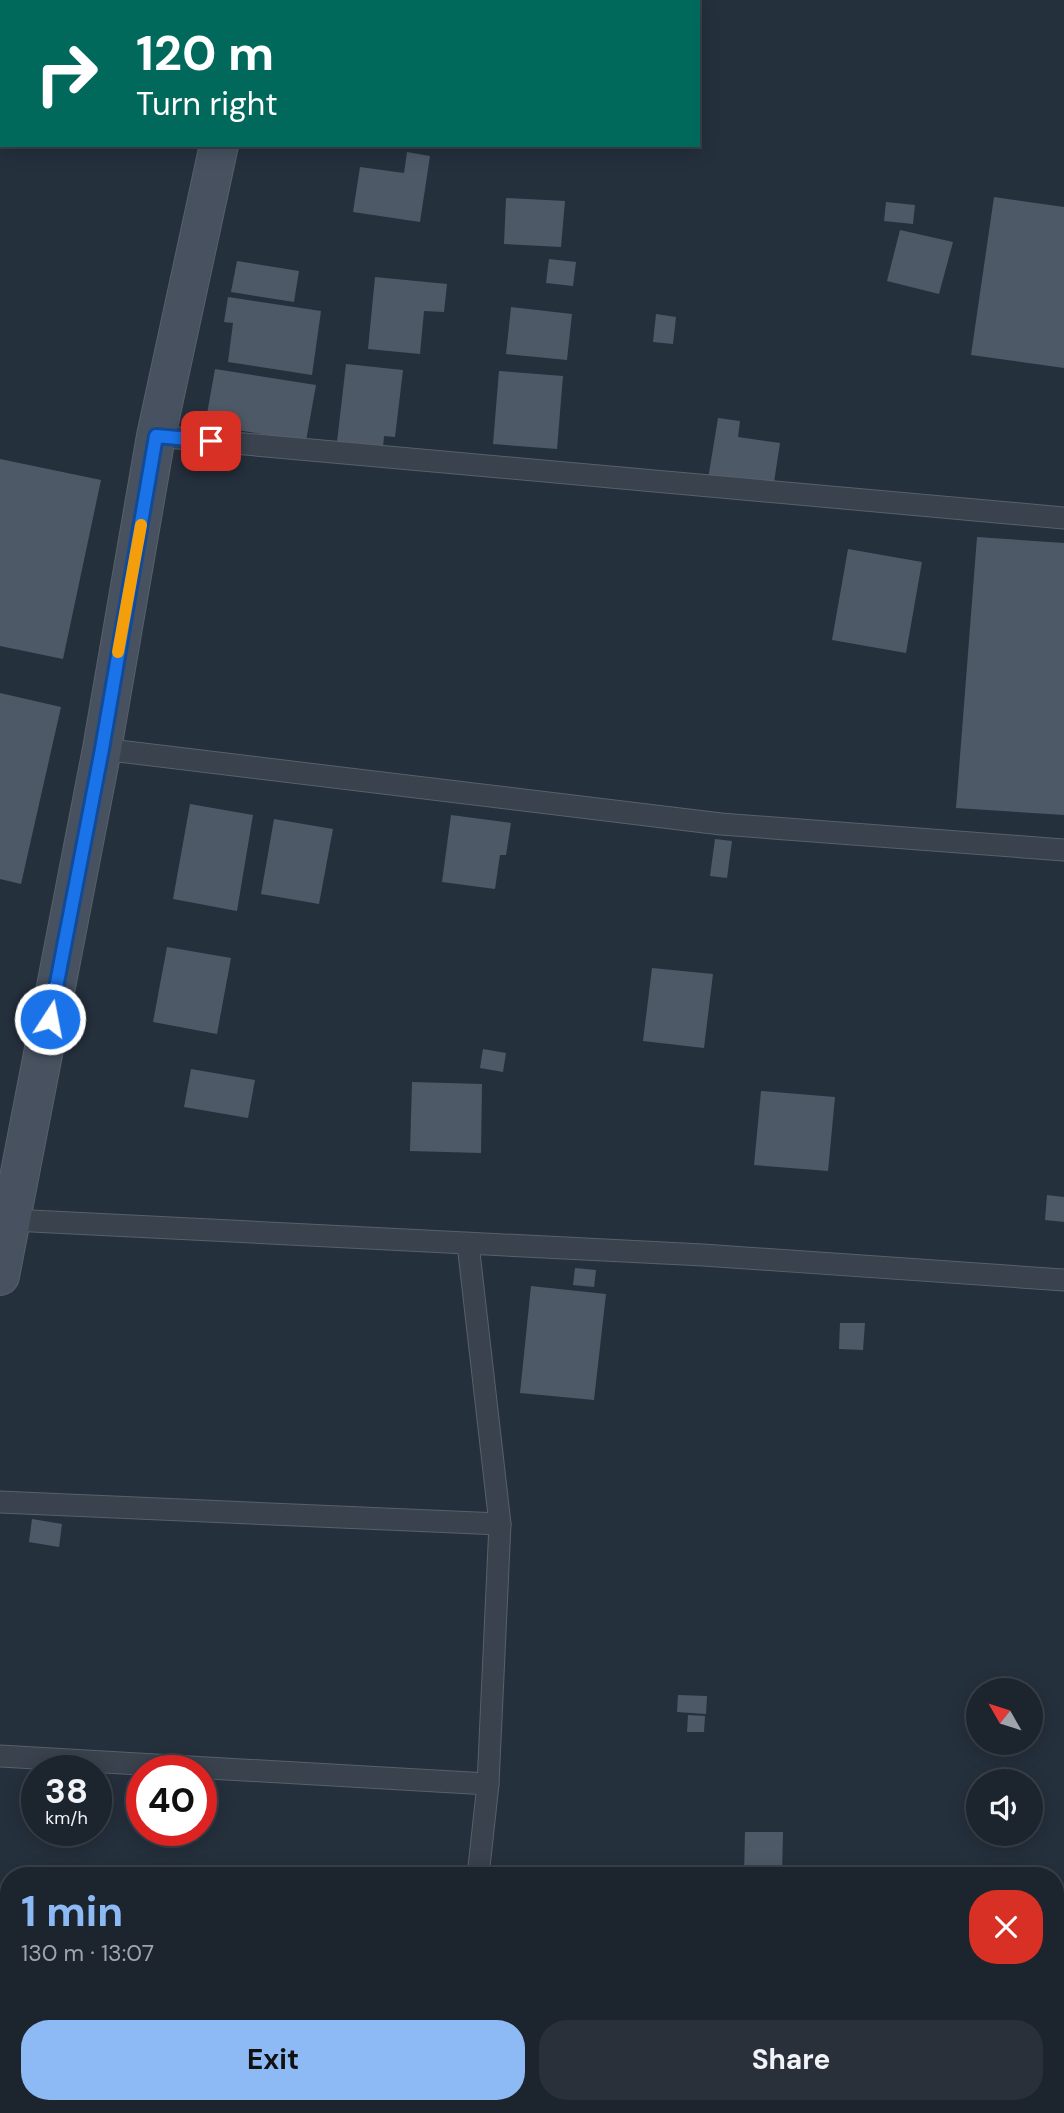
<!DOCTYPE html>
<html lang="en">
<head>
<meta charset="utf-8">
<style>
	:root { --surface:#1c242e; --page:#29303a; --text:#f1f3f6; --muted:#a0a4aa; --line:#3a414a; --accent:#8dbaf4 }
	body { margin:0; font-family:"DM Sans",sans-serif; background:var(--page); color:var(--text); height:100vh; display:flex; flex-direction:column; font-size:26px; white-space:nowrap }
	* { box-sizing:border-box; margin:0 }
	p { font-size:23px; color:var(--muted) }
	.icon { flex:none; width:38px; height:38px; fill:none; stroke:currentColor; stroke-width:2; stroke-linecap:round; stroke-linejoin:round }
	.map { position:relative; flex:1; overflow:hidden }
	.details { position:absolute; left:0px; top:1867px; width:1064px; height:247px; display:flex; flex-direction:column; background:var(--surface); border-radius:28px 28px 0 0; box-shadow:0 4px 18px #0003,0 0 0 2px var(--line) }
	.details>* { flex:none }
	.hud { position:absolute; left:0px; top:0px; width:700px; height:147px; box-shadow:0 4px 18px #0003,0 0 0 2px var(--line); background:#00695c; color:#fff; overflow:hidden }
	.needle { width:46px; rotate:309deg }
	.buttons { position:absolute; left:966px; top:1678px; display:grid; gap:14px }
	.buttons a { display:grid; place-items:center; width:77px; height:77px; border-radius:50%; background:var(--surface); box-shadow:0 4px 18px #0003,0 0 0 2px var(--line); font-size:35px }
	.speed { position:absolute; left:21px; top:1755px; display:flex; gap:14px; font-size:35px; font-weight:700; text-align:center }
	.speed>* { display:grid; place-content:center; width:91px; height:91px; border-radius:50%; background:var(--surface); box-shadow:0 4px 18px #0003,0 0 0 2px var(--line); line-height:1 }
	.speed small { font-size:18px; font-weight:400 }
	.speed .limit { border:10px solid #d22; background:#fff; color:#111 }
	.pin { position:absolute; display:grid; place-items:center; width:60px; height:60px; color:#fff; margin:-30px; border-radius:14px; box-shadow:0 4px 10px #0006 }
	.me { position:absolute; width:77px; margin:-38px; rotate:11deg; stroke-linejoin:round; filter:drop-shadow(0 0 5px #0008) }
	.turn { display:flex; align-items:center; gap:24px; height:147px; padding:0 21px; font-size:32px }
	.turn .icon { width:91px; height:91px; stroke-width:2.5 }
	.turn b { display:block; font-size:49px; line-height:60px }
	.round { display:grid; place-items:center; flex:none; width:74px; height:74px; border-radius:28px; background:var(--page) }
	.overview { display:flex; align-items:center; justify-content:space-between; height:119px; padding:0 21px }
	h1 { font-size:42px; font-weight:700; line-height:52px; color:var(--accent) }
	.button { display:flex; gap:14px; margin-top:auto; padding:14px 21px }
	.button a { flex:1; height:80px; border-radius:28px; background:var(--accent); color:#111; font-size:28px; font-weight:700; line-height:80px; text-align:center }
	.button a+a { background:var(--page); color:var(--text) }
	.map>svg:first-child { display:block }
</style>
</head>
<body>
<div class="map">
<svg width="1064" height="2113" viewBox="0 0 1064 2113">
	<rect width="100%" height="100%" fill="#25303d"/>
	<g fill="#4e5967">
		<polygon points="407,152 430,156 420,222 353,212 360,167 404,173"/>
		<polygon points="994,197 1064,207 1064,368 971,355"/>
		<polygon points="506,198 565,201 561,247 504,244"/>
		<polygon points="886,202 915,205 913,224 884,221"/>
		<polygon points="900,230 953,242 939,294 887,281"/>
		<polygon points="549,259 576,262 573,286 546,283"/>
		<polygon points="237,261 299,271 294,302 231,292"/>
		<polygon points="375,277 447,284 444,312 424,311 420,354 368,349"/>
		<polygon points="228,297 321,311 312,375 228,362 233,323 224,322"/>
		<polygon points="511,307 572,314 567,360 506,354"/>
		<polygon points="656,314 676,317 673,344 653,342"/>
		<polygon points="346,364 403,370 395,437 384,436 383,448 337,442"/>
		<polygon points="215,369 316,385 306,441 205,425"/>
		<polygon points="499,371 563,376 557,449 493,444"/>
		<polygon points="718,418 740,421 738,437 780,443 773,489 708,479"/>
		<polygon points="0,459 101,480 63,659 0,646"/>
		<polygon points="977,537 1064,543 1064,815 956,808"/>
		<polygon points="848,549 922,562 906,653 832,640"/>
		<polygon points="0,693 61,707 21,884 0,879"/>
		<polygon points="190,804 253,815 237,911 173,899"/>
		<polygon points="451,815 511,823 506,855 500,855 495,889 442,882"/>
		<polygon points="274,819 333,829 319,904 261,894"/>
		<polygon points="715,839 732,841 727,878 710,876"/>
		<polygon points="167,947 231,958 217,1034 153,1022"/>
		<polygon points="652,968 713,974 704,1048 643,1041"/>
		<polygon points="483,1049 506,1053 503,1072 480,1068"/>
		<polygon points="191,1069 255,1080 248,1118 184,1107"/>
		<polygon points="412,1082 482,1084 481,1153 410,1151"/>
		<polygon points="761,1091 835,1097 828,1171 754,1165"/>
		<polygon points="1047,1195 1064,1197 1064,1222 1045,1220"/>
		<polygon points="575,1268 596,1270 594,1287 573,1285"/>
		<polygon points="531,1286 606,1294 594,1400 520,1393"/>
		<polygon points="840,1323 865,1323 863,1350 839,1349"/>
		<polygon points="32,1519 62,1524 59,1547 29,1542"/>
		<polygon points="678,1695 707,1696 706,1714 677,1712"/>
		<polygon points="688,1715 705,1716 704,1732 687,1732"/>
		<polygon points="745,1832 783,1832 782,1876 744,1876"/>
		<polygon points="1055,2062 1064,2062 1064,2113 1024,2113 1024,2105 1055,2105"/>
		<polygon points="14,2105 54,2105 53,2113 14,2113"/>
		<polygon points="82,2105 127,2105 126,2113 82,2113"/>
		<polygon points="158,2105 262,2105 262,2113 157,2113"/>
		<rect x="560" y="2105" width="49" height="8"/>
		<polygon points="618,2105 642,2105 641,2113 617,2113"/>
		<rect x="935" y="2105" width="60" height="8"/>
	</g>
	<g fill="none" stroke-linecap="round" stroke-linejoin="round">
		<g stroke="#57606b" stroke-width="23">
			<g id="lane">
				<polyline points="156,436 1064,518"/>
				<polyline points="102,749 721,824 1064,850"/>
				<polyline points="12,1220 703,1255 1064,1280"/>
				<polyline points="468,1244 500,1524 488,1784 478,1876"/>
				<polyline points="0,1502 500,1524"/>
				<polyline points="0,1756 488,1784"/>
				<polyline points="1055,2039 1064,2039"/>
				<polyline points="0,2085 9,1998"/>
				<polyline points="136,2113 137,2105"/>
			</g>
		</g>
		<g stroke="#57606b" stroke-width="40">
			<g id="street">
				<polyline points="1009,2105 1010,2113"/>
				<polyline points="520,2113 520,2105"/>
				<polyline points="778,2113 778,2105"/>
			</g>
		</g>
		<g stroke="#57606b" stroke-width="40">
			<g id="secondary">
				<polyline points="249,2 249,0"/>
				<polyline points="0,1276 102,749 156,436 219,145"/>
			</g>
		</g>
		<use href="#lane" stroke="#39424d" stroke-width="21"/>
		<use href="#street" stroke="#39424d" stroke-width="38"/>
		<use href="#secondary" stroke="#475160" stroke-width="38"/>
	</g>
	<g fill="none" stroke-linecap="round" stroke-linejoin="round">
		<g stroke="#114b97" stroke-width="18">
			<polyline id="route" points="50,1019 102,749 156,436 211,441"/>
		</g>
		<use href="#route" stroke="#1a73e8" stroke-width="12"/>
		<polyline stroke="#f59e0b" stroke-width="12" points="118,652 141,525"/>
	</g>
</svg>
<div class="buttons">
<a><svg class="needle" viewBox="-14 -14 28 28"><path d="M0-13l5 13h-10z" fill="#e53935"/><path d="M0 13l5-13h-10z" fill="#a0a4aa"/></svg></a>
<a><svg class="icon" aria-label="sound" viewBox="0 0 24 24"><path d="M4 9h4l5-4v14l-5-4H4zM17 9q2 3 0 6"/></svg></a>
</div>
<div class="speed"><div>38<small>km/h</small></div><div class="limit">40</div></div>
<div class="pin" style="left:211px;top:441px;background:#d93025"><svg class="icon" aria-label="arrive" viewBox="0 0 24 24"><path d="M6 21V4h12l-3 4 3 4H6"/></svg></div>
<svg class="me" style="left:50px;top:1019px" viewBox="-20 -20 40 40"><circle r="17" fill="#1a73e8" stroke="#fff" stroke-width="3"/><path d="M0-11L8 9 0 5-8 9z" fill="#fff"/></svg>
<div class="hud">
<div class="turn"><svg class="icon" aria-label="right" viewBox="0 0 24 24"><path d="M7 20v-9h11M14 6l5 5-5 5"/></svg><div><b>120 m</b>Turn right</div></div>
</div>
<section class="details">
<div class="overview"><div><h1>1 min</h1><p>130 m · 13:07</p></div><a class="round" style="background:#d93025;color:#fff"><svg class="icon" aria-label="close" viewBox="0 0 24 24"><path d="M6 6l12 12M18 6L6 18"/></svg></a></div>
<div class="button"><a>Exit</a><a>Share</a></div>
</section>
</div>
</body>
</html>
